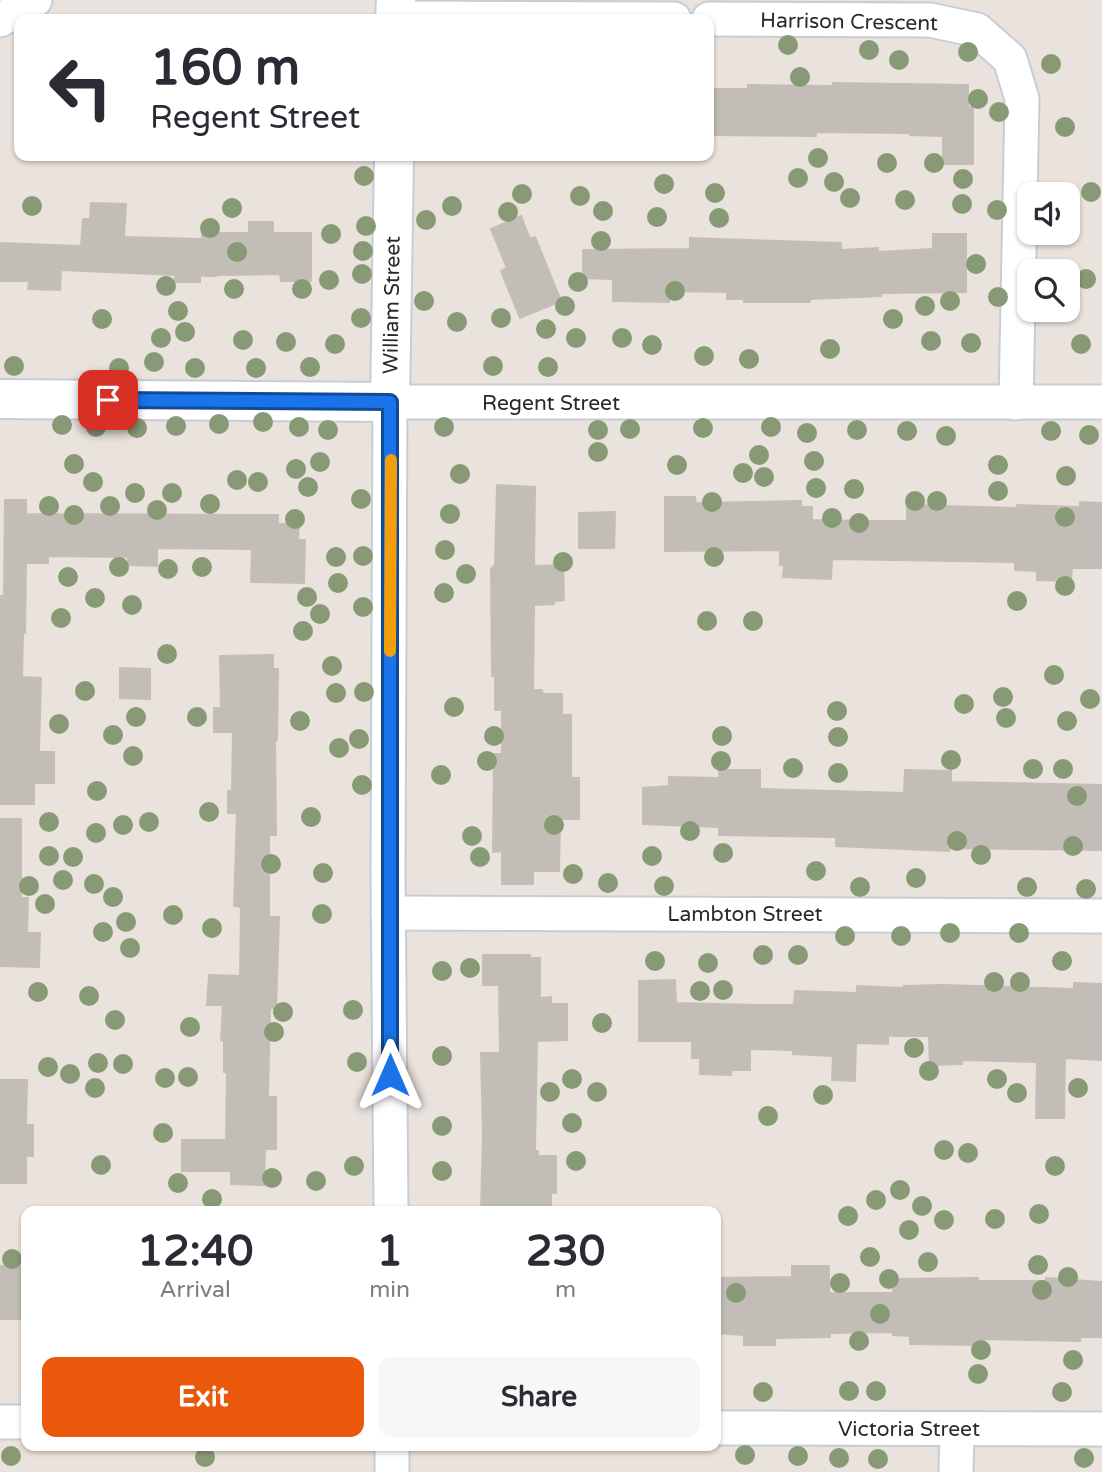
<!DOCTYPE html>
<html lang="en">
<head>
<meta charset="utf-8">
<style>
	:root { --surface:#fff; --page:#f7f7f7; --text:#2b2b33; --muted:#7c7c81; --accent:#ea580c }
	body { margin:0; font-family:"Varela Round",sans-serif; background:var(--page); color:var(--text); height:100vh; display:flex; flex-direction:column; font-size:26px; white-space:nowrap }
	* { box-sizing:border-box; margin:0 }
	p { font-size:23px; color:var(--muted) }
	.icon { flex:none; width:38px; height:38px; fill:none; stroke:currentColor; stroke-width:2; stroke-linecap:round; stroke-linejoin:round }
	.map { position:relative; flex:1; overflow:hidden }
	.sheet { position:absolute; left:21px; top:1206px; width:700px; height:245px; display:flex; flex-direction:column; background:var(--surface); border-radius:14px; box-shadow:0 2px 5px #0004 }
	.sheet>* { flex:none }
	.banner { position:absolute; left:14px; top:14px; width:700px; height:147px; border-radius:14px; box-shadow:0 2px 5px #0004; background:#fff; color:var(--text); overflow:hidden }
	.controls { position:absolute; left:1017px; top:182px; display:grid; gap:14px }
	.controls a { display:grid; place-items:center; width:63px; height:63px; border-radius:14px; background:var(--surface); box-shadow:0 2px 5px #0004; font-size:35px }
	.pin { position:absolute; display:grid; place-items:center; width:60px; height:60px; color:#fff; margin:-30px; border-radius:14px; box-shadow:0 4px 10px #0006 }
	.me { position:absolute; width:77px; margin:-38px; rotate:0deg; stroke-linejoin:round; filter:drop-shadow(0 0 5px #0008) }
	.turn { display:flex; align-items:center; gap:24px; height:147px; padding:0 21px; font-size:32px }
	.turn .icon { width:91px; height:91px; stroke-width:2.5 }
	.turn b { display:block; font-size:49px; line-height:60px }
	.eta { display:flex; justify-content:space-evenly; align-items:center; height:119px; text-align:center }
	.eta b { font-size:42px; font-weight:800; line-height:49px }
	.primary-button { display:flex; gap:14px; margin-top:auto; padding:14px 21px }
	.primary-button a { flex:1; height:80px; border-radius:14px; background:var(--accent); color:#fff; font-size:28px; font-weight:800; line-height:80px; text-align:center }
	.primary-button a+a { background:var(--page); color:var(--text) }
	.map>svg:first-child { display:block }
</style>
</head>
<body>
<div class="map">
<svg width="1102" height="1472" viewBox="0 0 1102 1472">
	<rect width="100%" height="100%" fill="#eae2dc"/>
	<g fill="#c3bdb7" stroke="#c5bdb6" stroke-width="2">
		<polygon points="833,83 968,85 968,107 973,107 973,164 943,164 943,136 910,135 910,133 816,132 816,136 709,135 709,89 748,89 748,85 833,86"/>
		<polygon points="91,203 126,204 124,237 202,239 202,233 249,233 249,222 273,222 273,233 311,233 311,281 281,281 280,274 216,275 216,276 200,276 200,282 175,282 175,275 61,270 60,290 28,289 29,281 0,281 0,243 81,246 83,219 90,219"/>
		<polygon points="521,216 530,239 535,237 561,301 520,318 501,271 507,268 491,229"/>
		<polygon points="933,234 966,234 966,292 881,293 881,296 810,299 810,302 744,302 744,299 727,299 727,292 669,291 669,302 613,301 613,279 583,278 583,250 690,249 690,238 841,243 841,250 878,248 878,252 933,249"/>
		<polygon points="497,485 535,487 534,566 563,565 564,600 554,601 554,604 534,605 533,690 542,690 543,694 562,694 562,715 571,715 571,778 579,778 579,819 560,819 559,871 533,871 533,884 502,884 502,851 493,852 494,754 502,754 502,710 495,710 495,676 492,676 491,569 495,565"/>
		<polygon points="665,497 695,497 696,503 801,501 801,507 812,507 812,520 867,521 907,521 907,505 1017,508 1017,505 1080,507 1080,502 1102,503 1102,568 1072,568 1071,581 1037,580 1037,571 1015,570 1015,562 832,559 831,579 783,577 784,565 780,565 780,550 665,551"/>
		<polygon points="5,500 26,500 26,514 278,515 278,524 299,524 298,540 305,540 304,583 251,582 252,549 157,548 157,566 128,565 128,557 48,556 48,563 26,563 25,633 23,633 22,677 41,678 39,752 54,752 54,783 34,783 34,804 0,804 0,596 4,596"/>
		<polygon points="615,512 614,548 579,548 579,513"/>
		<polygon points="273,655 273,669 278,669 277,740 275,740 276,835 269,835 269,917 279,917 276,1008 270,1008 268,1097 276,1097 276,1149 265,1149 264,1185 231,1184 231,1171 182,1171 182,1140 226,1140 227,1072 224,1072 224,1041 221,1040 223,1005 207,1005 209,975 240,976 241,907 234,906 237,813 228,813 228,791 232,791 233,732 214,732 214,708 221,708 220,656"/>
		<polygon points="120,668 150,669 150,699 120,698"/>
		<polygon points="719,770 760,770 760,789 904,793 905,770 951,771 951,782 1102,785 1102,850 949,848 949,851 836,846 836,837 719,835 719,827 643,824 643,788 669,786 669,777 719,778"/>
		<polygon points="0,819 21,819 21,898 28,898 27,933 40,933 39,967 0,966"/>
		<polygon points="483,955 530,955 530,958 540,958 540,998 551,997 551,1004 567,1004 567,1040 537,1041 535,1151 538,1151 538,1156 556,1156 556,1193 551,1193 551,1211 481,1211 483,1135 481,1053 500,1053 499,985 483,985"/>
		<polygon points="675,980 676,1003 758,1005 794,1005 795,991 857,993 857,986 904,988 904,986 943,985 1074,989 1074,983 1102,984 1102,1060 1065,1058 1064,1118 1036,1118 1037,1062 962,1060 962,1064 930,1065 929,1036 888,1036 888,1044 856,1043 855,1081 832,1080 833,1056 793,1054 793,1050 750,1049 750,1070 731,1070 731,1075 700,1074 700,1058 692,1058 692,1041 639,1041 639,981"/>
		<polygon points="0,1080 27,1080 26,1125 33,1125 33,1156 26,1156 26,1183 0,1183"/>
		<rect x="0" y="1266" width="26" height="53"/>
		<polygon points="792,1266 829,1266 829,1293 893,1293 893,1279 978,1278 978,1281 1046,1281 1046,1278 1102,1282 1102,1337 1081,1337 1080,1341 978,1339 978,1345 910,1344 910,1336 893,1335 893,1332 830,1333 830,1337 775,1338 775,1345 744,1345 744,1335 716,1333 716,1278 792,1277"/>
	</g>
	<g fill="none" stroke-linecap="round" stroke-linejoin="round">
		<g stroke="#c7cdd6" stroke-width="37">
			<g id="minor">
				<polyline points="395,18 674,19"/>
				<polyline points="709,19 930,20 977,30 1010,59 1022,99 1016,403"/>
				<polyline points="0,20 35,0"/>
				<polyline points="388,913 1102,916"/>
				<polyline points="391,1211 388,872 390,402 1102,402"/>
				<polyline points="0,1422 26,1422"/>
				<polyline points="716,1428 1102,1429"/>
				<polyline points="392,1472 392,1446"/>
				<polyline points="956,1472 957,1430"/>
			</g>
		</g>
		<g stroke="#c7cdd6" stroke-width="42">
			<g id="tertiary">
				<polyline points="395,19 396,0"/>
				<polyline points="0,399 390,402 394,156"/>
			</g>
		</g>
		<use href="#minor" stroke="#fff" stroke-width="33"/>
		<use href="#tertiary" stroke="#fff" stroke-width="38"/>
	</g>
	<g fill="#889a75">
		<circle cx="788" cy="45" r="10"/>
		<circle cx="869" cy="50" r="10"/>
		<circle cx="968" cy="52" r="10"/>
		<circle cx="899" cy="60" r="10"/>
		<circle cx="1051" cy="64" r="10"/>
		<circle cx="800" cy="77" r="10"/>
		<circle cx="978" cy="99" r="10"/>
		<circle cx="999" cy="112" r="10"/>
		<circle cx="1065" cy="127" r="10"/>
		<circle cx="818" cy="158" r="10"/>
		<circle cx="887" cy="163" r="10"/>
		<circle cx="934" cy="163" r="10"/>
		<circle cx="364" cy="176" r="10"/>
		<circle cx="798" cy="178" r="10"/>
		<circle cx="963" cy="179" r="10"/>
		<circle cx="834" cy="182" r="10"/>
		<circle cx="664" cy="184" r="10"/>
		<circle cx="1091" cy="192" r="10"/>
		<circle cx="715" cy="193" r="10"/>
		<circle cx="522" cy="194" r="10"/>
		<circle cx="580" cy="196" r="10"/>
		<circle cx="850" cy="198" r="10"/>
		<circle cx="905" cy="200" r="10"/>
		<circle cx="962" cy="204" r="10"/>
		<circle cx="32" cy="206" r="10"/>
		<circle cx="452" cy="206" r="10"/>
		<circle cx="232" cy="208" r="10"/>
		<circle cx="997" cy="210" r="10"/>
		<circle cx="603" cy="211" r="10"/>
		<circle cx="508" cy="212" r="10"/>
		<circle cx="657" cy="217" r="10"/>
		<circle cx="719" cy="218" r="10"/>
		<circle cx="426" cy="220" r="10"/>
		<circle cx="366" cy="226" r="10"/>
		<circle cx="210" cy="228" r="10"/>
		<circle cx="331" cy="234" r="10"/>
		<circle cx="601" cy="241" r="10"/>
		<circle cx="363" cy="251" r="10"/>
		<circle cx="237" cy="252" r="10"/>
		<circle cx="976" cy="264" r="10"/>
		<circle cx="362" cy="274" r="10"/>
		<circle cx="1086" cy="279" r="10"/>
		<circle cx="329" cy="280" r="10"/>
		<circle cx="578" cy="282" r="10"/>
		<circle cx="166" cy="286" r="10"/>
		<circle cx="234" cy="289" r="10"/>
		<circle cx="302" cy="289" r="10"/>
		<circle cx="675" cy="291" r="10"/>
		<circle cx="998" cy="297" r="10"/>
		<circle cx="424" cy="301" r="10"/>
		<circle cx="950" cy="301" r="10"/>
		<circle cx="565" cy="306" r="10"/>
		<circle cx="925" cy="306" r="10"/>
		<circle cx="178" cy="311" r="10"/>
		<circle cx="361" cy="318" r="10"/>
		<circle cx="501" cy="318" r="10"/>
		<circle cx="102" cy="319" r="10"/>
		<circle cx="893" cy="319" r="10"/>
		<circle cx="457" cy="322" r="10"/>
		<circle cx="546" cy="329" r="10"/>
		<circle cx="185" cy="332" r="10"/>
		<circle cx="161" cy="338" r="10"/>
		<circle cx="576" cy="338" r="10"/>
		<circle cx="622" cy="338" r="10"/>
		<circle cx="243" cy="340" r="10"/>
		<circle cx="931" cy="341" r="10"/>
		<circle cx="286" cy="342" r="10"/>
		<circle cx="971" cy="343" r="10"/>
		<circle cx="335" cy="344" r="10"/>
		<circle cx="1081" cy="344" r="10"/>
		<circle cx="652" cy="345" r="10"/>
		<circle cx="830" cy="349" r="10"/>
		<circle cx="704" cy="356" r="10"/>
		<circle cx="749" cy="359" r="10"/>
		<circle cx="154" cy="362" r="10"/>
		<circle cx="14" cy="366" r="10"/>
		<circle cx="493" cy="366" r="10"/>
		<circle cx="310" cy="367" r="10"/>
		<circle cx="548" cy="367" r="10"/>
		<circle cx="119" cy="368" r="10"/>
		<circle cx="195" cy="368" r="10"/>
		<circle cx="256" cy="368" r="10"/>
		<circle cx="263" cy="422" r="10"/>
		<circle cx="219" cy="424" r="10"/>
		<circle cx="62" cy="425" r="10"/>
		<circle cx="176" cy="426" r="10"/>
		<circle cx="96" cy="427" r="10"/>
		<circle cx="299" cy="427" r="10"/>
		<circle cx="444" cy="427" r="10"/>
		<circle cx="771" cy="427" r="10"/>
		<circle cx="137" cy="428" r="10"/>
		<circle cx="703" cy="428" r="10"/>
		<circle cx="630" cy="429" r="10"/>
		<circle cx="328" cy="430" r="10"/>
		<circle cx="598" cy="430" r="10"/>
		<circle cx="857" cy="430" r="10"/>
		<circle cx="907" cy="431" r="10"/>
		<circle cx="1051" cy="431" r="10"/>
		<circle cx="807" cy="433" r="10"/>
		<circle cx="1089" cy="435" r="10"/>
		<circle cx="946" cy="436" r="10"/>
		<circle cx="598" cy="452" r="10"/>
		<circle cx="759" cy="455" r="10"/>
		<circle cx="814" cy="461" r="10"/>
		<circle cx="320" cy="462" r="10"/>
		<circle cx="74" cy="464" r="10"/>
		<circle cx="677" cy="465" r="10"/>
		<circle cx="998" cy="465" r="10"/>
		<circle cx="296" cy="469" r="10"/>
		<circle cx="743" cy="473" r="10"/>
		<circle cx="460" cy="474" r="10"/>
		<circle cx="1066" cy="476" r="10"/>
		<circle cx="764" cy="477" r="10"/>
		<circle cx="237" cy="480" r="10"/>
		<circle cx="93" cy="482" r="10"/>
		<circle cx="258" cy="482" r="10"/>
		<circle cx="308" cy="487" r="10"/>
		<circle cx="816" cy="488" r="10"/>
		<circle cx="854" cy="489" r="10"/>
		<circle cx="998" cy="491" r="10"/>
		<circle cx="135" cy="493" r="10"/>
		<circle cx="172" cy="493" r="10"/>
		<circle cx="361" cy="499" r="10"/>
		<circle cx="915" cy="501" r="10"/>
		<circle cx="937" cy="501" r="10"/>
		<circle cx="712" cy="502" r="10"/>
		<circle cx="210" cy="504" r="10"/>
		<circle cx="49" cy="506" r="10"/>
		<circle cx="110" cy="506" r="10"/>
		<circle cx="157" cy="510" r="10"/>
		<circle cx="450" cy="514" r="10"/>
		<circle cx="74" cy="515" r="10"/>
		<circle cx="1065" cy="517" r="10"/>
		<circle cx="832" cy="518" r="10"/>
		<circle cx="295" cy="519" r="10"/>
		<circle cx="859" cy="523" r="10"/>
		<circle cx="445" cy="550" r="10"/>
		<circle cx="363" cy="556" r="10"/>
		<circle cx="336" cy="557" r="10"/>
		<circle cx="714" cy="557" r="10"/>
		<circle cx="563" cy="562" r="10"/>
		<circle cx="119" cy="567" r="10"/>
		<circle cx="202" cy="567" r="10"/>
		<circle cx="168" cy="569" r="10"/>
		<circle cx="466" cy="574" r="10"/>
		<circle cx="68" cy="577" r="10"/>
		<circle cx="338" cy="583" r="10"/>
		<circle cx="1065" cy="586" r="10"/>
		<circle cx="444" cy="593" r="10"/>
		<circle cx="307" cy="597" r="10"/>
		<circle cx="95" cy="598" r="10"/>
		<circle cx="1017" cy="601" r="10"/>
		<circle cx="132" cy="605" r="10"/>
		<circle cx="363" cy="607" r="10"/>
		<circle cx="320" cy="614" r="10"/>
		<circle cx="61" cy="618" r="10"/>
		<circle cx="707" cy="621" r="10"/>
		<circle cx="753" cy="621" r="10"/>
		<circle cx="303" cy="631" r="10"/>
		<circle cx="167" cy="654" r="10"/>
		<circle cx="332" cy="666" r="10"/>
		<circle cx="1054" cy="675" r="10"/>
		<circle cx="85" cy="691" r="10"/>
		<circle cx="364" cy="692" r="10"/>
		<circle cx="336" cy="693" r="10"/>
		<circle cx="1003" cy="697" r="10"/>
		<circle cx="1090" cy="699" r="10"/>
		<circle cx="964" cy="704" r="10"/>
		<circle cx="454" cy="707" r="10"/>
		<circle cx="837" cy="711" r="10"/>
		<circle cx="136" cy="717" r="10"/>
		<circle cx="197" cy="717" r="10"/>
		<circle cx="1006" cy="718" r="10"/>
		<circle cx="300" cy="721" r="10"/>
		<circle cx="1067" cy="721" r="10"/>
		<circle cx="59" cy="724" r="10"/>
		<circle cx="113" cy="735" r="10"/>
		<circle cx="494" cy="736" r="10"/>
		<circle cx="722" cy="736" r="10"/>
		<circle cx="838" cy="737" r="10"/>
		<circle cx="359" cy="739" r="10"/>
		<circle cx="339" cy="748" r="10"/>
		<circle cx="133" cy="756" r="10"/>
		<circle cx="951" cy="760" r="10"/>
		<circle cx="487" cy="761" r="10"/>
		<circle cx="721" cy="761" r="10"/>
		<circle cx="793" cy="768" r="10"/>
		<circle cx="1033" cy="769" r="10"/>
		<circle cx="1063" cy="769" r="10"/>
		<circle cx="838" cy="773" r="10"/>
		<circle cx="441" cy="775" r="10"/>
		<circle cx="362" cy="785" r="10"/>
		<circle cx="97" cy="791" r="10"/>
		<circle cx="1077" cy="796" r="10"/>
		<circle cx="209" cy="812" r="10"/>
		<circle cx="311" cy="817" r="10"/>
		<circle cx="49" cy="822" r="10"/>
		<circle cx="149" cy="822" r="10"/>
		<circle cx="123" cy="825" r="10"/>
		<circle cx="554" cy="825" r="10"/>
		<circle cx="690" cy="831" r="10"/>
		<circle cx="96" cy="833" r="10"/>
		<circle cx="472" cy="836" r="10"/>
		<circle cx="957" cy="841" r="10"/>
		<circle cx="1073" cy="846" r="10"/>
		<circle cx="723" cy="853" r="10"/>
		<circle cx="981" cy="855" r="10"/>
		<circle cx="49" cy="856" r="10"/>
		<circle cx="652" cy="856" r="10"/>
		<circle cx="73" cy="857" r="10"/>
		<circle cx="480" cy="857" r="10"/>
		<circle cx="271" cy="864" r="10"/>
		<circle cx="816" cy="871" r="10"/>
		<circle cx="323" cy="873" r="10"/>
		<circle cx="573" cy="874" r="10"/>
		<circle cx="916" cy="878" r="10"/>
		<circle cx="63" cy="880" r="10"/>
		<circle cx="608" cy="883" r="10"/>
		<circle cx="94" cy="884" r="10"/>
		<circle cx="29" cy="886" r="10"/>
		<circle cx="664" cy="886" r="10"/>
		<circle cx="860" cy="887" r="10"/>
		<circle cx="1027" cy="887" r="10"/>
		<circle cx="1086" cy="889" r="10"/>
		<circle cx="113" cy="897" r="10"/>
		<circle cx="45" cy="904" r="10"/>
		<circle cx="322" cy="914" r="10"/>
		<circle cx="173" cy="915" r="10"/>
		<circle cx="126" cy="922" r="10"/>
		<circle cx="212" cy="928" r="10"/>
		<circle cx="103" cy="932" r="10"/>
		<circle cx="950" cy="933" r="10"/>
		<circle cx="1019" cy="933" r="10"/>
		<circle cx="845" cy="936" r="10"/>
		<circle cx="901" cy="936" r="10"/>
		<circle cx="130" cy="948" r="10"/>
		<circle cx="763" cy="955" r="10"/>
		<circle cx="798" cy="955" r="10"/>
		<circle cx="655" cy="961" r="10"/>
		<circle cx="1062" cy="961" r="10"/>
		<circle cx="708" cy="963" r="10"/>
		<circle cx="470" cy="968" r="10"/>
		<circle cx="442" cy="971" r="10"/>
		<circle cx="994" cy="982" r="10"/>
		<circle cx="1020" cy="982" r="10"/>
		<circle cx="723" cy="990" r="10"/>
		<circle cx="700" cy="991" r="10"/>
		<circle cx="38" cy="992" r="10"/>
		<circle cx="89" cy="996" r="10"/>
		<circle cx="353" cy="1010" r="10"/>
		<circle cx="283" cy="1012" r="10"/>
		<circle cx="115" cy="1020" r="10"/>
		<circle cx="602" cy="1023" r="10"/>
		<circle cx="190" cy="1027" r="10"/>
		<circle cx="274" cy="1032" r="10"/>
		<circle cx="914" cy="1048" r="10"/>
		<circle cx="442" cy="1056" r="10"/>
		<circle cx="357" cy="1062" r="10"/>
		<circle cx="98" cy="1063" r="10"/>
		<circle cx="123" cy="1064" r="10"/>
		<circle cx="48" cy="1067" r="10"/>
		<circle cx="929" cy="1071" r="10"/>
		<circle cx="70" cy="1074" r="10"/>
		<circle cx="188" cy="1077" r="10"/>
		<circle cx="165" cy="1078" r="10"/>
		<circle cx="572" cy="1079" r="10"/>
		<circle cx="997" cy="1079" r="10"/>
		<circle cx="95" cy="1088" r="10"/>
		<circle cx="1078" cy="1088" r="10"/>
		<circle cx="550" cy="1092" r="10"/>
		<circle cx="597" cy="1092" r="10"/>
		<circle cx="1017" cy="1093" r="10"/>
		<circle cx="823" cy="1095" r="10"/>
		<circle cx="768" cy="1116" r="10"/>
		<circle cx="572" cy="1123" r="10"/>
		<circle cx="442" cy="1126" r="10"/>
		<circle cx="163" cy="1133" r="10"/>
		<circle cx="944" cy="1150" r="10"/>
		<circle cx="968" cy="1153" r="10"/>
		<circle cx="576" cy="1161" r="10"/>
		<circle cx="101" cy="1165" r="10"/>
		<circle cx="354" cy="1166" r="10"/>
		<circle cx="1055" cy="1166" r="10"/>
		<circle cx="442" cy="1171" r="10"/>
		<circle cx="272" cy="1178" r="10"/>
		<circle cx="316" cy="1181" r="10"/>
		<circle cx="178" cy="1183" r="10"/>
		<circle cx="900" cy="1190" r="10"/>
		<circle cx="212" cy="1199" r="10"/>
		<circle cx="876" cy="1200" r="10"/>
		<circle cx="922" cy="1206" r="10"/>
		<circle cx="1039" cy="1214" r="10"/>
		<circle cx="848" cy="1216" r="10"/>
		<circle cx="995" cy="1219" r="10"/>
		<circle cx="944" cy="1220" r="10"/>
		<circle cx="909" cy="1230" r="10"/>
		<circle cx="870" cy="1257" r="10"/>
		<circle cx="12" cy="1259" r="10"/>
		<circle cx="928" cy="1262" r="10"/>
		<circle cx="1038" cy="1265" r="10"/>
		<circle cx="1068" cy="1277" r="10"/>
		<circle cx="889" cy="1279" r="10"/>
		<circle cx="840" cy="1283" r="10"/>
		<circle cx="1042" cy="1290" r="10"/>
		<circle cx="736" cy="1293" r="10"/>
		<circle cx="880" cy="1314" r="10"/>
		<circle cx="859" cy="1341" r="10"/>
		<circle cx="981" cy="1350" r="10"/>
		<circle cx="1073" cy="1360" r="10"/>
		<circle cx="978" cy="1374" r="10"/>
		<circle cx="849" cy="1391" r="10"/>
		<circle cx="876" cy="1391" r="10"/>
		<circle cx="763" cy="1392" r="10"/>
		<circle cx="1062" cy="1392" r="10"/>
		<circle cx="745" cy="1455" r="10"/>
		<circle cx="11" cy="1456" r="10"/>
		<circle cx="798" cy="1456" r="10"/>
		<circle cx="205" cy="1457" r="10"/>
		<circle cx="839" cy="1458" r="10"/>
		<circle cx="1084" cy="1458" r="10"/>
		<circle cx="878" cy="1459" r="10"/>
	</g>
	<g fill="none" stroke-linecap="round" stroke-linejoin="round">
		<g stroke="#114b97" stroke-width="18">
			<polyline id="route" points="108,400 390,402 390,1075"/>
		</g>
		<use href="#route" stroke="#1a73e8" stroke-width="12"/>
		<polyline stroke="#f59e0b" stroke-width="12" points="390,651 391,460"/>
	</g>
	<g text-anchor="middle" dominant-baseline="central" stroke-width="7" stroke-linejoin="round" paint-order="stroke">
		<g font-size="21" fill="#292929" stroke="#fff">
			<text transform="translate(849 22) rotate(1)">Harrison Crescent</text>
			<text transform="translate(392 305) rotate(-89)">William Street</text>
			<text x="551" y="403">Regent Street</text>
			<text x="745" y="914">Lambton Street</text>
			<text x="909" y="1429">Victoria Street</text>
		</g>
	</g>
</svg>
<div class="controls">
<a><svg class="icon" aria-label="sound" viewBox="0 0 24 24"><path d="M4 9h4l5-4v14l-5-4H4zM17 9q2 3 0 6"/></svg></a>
<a><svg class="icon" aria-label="search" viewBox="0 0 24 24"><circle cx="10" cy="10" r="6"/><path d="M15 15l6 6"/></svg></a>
</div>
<div class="pin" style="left:108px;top:400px;background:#d93025"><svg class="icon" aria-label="arrive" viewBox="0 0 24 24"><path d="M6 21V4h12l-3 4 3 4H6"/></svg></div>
<svg class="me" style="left:390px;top:1075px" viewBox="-20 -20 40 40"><path d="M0-17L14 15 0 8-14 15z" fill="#1a73e8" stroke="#fff" stroke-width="4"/></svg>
<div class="banner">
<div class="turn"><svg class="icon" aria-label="left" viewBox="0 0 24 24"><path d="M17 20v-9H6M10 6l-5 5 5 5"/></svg><div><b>160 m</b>Regent Street</div></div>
</div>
<section class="sheet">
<div class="eta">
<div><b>12:40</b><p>Arrival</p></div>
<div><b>1</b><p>min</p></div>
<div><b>230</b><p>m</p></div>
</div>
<div class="primary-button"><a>Exit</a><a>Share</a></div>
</section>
</div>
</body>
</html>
